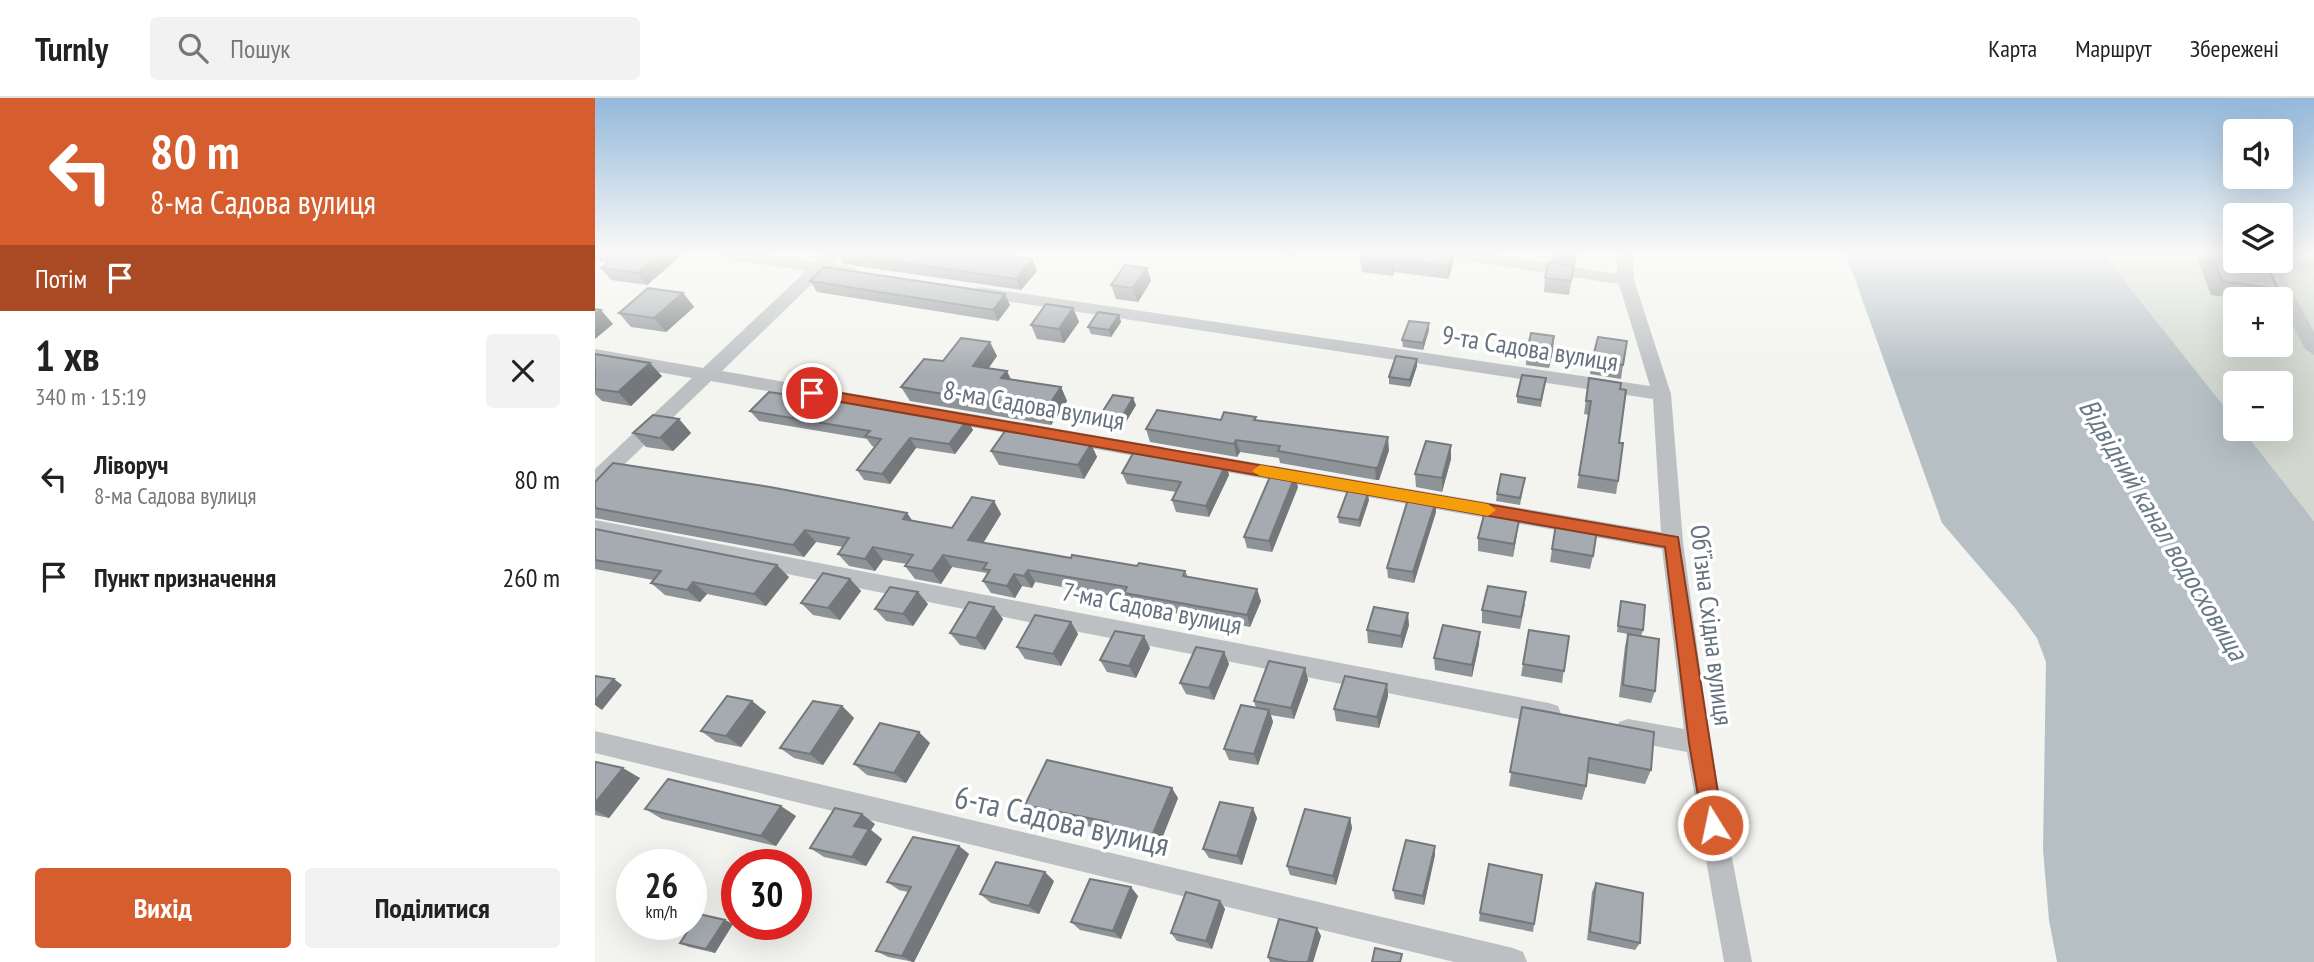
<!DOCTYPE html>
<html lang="uk">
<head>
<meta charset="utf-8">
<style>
	:root { --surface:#fff; --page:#f2f2f2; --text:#222; --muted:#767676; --line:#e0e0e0; --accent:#d55d2e }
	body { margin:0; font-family:"PT Sans Narrow",sans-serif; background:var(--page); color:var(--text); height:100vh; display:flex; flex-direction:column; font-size:26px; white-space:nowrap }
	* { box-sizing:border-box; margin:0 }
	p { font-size:23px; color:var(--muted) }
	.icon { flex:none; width:38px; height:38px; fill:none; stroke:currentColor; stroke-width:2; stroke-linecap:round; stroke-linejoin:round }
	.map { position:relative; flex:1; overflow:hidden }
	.details { display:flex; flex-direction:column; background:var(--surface); width:595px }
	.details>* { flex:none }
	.hud { background:#d55d2e; color:#fff; overflow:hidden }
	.tools { position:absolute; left:1628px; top:21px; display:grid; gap:14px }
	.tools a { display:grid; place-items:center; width:70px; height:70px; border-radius:7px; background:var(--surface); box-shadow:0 7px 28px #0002; font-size:35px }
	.speed { position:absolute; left:21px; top:751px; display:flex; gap:14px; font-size:35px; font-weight:700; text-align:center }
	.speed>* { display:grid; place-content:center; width:91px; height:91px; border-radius:50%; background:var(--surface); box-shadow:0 7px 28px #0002; line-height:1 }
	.speed small { font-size:18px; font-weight:400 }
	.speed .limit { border:10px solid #d22; background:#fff; color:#111 }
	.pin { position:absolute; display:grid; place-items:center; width:60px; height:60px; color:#fff; margin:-30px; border:4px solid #fff; border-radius:50%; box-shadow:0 2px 7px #0007 }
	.me { position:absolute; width:77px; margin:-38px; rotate:350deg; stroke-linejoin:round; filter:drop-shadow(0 0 5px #0008) }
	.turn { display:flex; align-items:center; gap:24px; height:147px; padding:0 35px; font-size:32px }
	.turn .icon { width:91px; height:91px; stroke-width:2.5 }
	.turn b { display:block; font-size:49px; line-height:60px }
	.then { display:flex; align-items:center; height:66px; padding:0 35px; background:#0003; gap:14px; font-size:26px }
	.round { display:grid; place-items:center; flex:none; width:74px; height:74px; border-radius:7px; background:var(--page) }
	.headline { display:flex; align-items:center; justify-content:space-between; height:119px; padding:0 35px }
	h1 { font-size:42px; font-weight:600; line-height:52px }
	.button { display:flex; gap:14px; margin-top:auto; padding:14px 35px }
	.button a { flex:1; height:80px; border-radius:7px; background:var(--accent); color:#fff; font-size:28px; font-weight:600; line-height:80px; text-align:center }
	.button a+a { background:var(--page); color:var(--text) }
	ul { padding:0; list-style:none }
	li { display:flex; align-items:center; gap:21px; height:98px; padding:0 35px }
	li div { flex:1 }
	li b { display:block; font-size:26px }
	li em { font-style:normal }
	header { display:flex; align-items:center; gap:42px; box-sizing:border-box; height:98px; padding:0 35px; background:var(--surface); border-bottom:2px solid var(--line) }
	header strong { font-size:33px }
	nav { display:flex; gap:38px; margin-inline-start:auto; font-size:24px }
	.search { width:490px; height:63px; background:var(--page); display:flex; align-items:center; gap:18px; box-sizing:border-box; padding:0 24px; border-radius:7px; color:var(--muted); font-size:26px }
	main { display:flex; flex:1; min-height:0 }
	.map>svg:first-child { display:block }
</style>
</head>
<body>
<header>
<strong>Turnly</strong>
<div class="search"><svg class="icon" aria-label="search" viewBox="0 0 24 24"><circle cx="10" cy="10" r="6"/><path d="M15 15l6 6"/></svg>Пошук</div>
<nav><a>Карта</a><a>Маршрут</a><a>Збережені</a></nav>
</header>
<main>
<section class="details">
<div class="hud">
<div class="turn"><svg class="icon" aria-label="left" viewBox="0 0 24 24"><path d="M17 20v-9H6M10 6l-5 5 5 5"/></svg><div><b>80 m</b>8-ма Садова вулиця</div></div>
<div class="then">Потім<svg class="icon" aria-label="arrive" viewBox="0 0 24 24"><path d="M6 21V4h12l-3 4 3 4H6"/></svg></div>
</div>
<div class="headline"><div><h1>1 хв</h1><p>340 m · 15:19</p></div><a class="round"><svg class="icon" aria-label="close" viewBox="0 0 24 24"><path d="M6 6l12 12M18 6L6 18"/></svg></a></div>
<ul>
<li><svg class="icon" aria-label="left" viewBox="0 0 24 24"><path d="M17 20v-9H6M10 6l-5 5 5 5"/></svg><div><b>Ліворуч</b><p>8-ма Садова вулиця</p></div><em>80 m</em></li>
<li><svg class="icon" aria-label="arrive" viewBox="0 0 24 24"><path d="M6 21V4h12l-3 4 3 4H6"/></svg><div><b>Пункт призначення</b></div><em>260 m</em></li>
</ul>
<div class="button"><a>Вихід</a><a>Поділитися</a></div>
</section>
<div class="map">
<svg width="1719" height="864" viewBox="0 0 1719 864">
	<rect width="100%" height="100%" fill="#f3f3ef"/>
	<path fill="#d2d8cf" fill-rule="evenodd" d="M1508,156H1640V163H1685V156H1719V423L1647,331H1685V285H1640V322ZM1640,201H1685V247H1640Z"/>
	<polygon fill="#b5bfc4" points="1251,156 1508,156 1640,322 1640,331 1647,331 1719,423 1719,864 1462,864 1454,822 1448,752 1451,564 1442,540 1420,510 1347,425"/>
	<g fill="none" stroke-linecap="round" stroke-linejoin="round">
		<g fill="#bcc0c3" fill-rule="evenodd">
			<polygon points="122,156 167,156 220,164 228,156 246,156 237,166 261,170 263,174 255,179 228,175 127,273 568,349 578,356 568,363 116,283 7,388 0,391 0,371 97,280 0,263 0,251 108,270 211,173 130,161"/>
			<polygon points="852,156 895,156 1022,176 1022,156 1038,156 1039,182 1076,296 1088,444 1115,645 1157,864 1129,864 1092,654 1033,643 1024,640 1021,632 1024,624 1033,621 1089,631 1067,451 603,369 593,362 603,355 1066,434 1058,301 384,199 376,194 384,189 1055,288 1024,186 860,161"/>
			<polygon points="1685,159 1719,163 1719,173 1684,169 1719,234 1719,257 1710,251 1665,163 1685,163"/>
			<polygon points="0,422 954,605 963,608 966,616 963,624 954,627 0,438"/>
			<polygon points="0,633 918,850 928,854 932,864 859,864 0,655"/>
		</g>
	</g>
	<g fill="#8e9397">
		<polygon points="0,156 88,156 52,187 16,182 6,170 14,164 0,162"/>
		<polygon points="243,156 399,156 437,161 442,173 426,192 249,166"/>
		<polygon points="681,156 700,156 699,158"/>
		<polygon points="859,156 859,163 853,181 799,174 798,178 767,174 765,161"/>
		<polygon points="957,156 982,156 980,167 956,163"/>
		<polygon points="1604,156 1640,156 1683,191 1674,201 1648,201 1616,197 1602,160"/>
		<polygon points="979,168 974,197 949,194 950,180"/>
		<polygon points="552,170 556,183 543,204 521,201 516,187"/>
		<polygon points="215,183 415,207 403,223 222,194"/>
		<polygon points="88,195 99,209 71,234 36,229 24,215"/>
		<polygon points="478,210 484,224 469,245 442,241 436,227"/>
		<polygon points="524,217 526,224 516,239 496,236 493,229"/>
		<polygon points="834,225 834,232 828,252 808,249 807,242"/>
		<polygon points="958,252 954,270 931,267 932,253"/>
		<polygon points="0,256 67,278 36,308 7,303 0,296"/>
		<polygon points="402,258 394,270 416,281 466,289 472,303 456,327 315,303 306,289 348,263"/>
		<polygon points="822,261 822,268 815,289 794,286 794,279"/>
		<polygon points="997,263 1028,267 1026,281 995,276"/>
		<polygon points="951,280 946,309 922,305 922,298"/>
		<polygon points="994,280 1025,291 1023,383 1021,396 982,390 994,317 989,316"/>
		<polygon points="229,302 372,322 378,332 360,356 321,350 295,386 269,382 262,372 280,349 277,348 272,341 164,323 155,313"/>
		<polygon points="541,307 525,334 504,331 501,324"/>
		<polygon points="661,319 661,323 794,352 784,382 781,382 685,365 684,360 645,354 642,359 555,344 551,331 626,322"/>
		<polygon points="84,321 96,335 78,353 51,349 38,335"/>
		<polygon points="444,338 496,346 502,359 489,381 404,367 396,353"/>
		<polygon points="856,347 856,361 847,394 821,389 820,376"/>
		<polygon points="631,366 634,377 614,419 581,414 577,402 581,394 532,386 527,375"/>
		<polygon points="0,384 312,415 317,423 357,430 399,403 406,416 388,445 476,460 590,473 593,479 666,503 655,529 535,507 532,501 440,484 437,490 427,488 420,500 396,495 388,483 392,475 357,469 346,486 320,481 310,468 312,466 288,462 280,473 254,468 243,456 248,449 221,444 209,459 0,420"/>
		<polygon points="929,386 925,407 901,403 902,396"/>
		<polygon points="703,389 677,454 652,450 649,439"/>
		<polygon points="774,402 765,429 744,425 743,419"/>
		<polygon points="841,414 819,485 793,480 792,470"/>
		<polygon points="961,426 998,458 995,471 955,464"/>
		<polygon points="0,431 194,479 171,508 112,496 105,504 70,497 56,485 58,482 0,471"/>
		<polygon points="922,436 918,459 883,453 883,440"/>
		<polygon points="255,481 266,493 245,522 218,517 206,505"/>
		<polygon points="1026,503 1048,532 1046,538 1060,593 1056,605 1024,599 1030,548 1033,536 1022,534"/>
		<polygon points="333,506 318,528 291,523 280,511"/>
		<polygon points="930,506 925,531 887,525 887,512"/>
		<polygon points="399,509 408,521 390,552 365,547 355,535"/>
		<polygon points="476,524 483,536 466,568 430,561 422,549"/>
		<polygon points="814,527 807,550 773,545 772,532"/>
		<polygon points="974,538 967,585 926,578 928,566"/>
		<polygon points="884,546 877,579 840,572 839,560"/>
		<polygon points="555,550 541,580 512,574 505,562"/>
		<polygon points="629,554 634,566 619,602 591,596 585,585"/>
		<polygon points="710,570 713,582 699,621 676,617 678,624 663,667 634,662 629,651 661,610 659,603"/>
		<polygon points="792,586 793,598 784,630 741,623 739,611"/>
		<polygon points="157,603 171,614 146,649 121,644 106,633"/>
		<polygon points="247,608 259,620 228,667 199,660 185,650"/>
		<polygon points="927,609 1056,672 1050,686 992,675 991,688 987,702 914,688"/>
		<polygon points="335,645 311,685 272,677 259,666"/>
		<polygon points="0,665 45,680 14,720 0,717"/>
		<polygon points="583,700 564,748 519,738 515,733 439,717 430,707"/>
		<polygon points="50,711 201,718 181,748 67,721"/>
		<polygon points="662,720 647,767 614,760 608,751"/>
		<polygon points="755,720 757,730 741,787 695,777 692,768"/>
		<polygon points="280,726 276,732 287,741 271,768 229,759 215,750"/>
		<polygon points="364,748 374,756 319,864 293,859 281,853 313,794 304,792 292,784"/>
		<polygon points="840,748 840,757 829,807 800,801 798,792"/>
		<polygon points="459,783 444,816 396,805 385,796"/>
		<polygon points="1001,785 1045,845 1040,852 992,842 997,794"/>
		<polygon points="543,798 526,841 485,832 476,824"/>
		<polygon points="625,803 630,811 617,851 582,843 576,835"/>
		<polygon points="885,815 939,826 938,834 884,823"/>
		<polygon points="130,822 138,826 120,855 94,849 85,845"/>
		<polygon points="722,830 726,838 718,864 675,864 673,859"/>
	</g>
	<g fill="#74787b">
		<polygon points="64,156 88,156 52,187 42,175"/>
		<polygon points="857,156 859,156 859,163 853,181 853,168"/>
		<polygon points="437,161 442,173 426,192 421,181"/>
		<polygon points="798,161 799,174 798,178 797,165"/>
		<polygon points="552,170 556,183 543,204 538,190"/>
		<polygon points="88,195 99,209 71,234 59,220"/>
		<polygon points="410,196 415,207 403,223 398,212"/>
		<polygon points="478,210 484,224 469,245 464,231"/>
		<polygon points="6,212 18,226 0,241 0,216"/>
		<polygon points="524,217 526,224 516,239 514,232"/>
		<polygon points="834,225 834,232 828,252 828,245"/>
		<polygon points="959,238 958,252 954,270 955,257"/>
		<polygon points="395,244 402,258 385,281 378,268"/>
		<polygon points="822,261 822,268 815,289 815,282"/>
		<polygon points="55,265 67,278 36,308 23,294"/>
		<polygon points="412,273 418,286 406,280"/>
		<polygon points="466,289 472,303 456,327 450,313"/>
		<polygon points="538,300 541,307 525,334 522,327"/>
		<polygon points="84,321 96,335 78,353 65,340"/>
		<polygon points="372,322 378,332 360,356 354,346"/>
		<polygon points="793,339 794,352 784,382 781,382 780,370"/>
		<polygon points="315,340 321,350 295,386 287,376"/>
		<polygon points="641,342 645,354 642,359 639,346"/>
		<polygon points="496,346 502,359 489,381 483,367"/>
		<polygon points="856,347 856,361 847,394 847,380"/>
		<polygon points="631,366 634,377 614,419 611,408"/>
		<polygon points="700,378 703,389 677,454 674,443"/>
		<polygon points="773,395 774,402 765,429 764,422"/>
		<polygon points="399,403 406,416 382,455 373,442"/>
		<polygon points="841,403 841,414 819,485 818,474"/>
		<polygon points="312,415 321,428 308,421"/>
		<polygon points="924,423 922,436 918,459 919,446"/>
		<polygon points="210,432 221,444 209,459 198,447"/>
		<polygon points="278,449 288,462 280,473 270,461"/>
		<polygon points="348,457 357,469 346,486 337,473"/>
		<polygon points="182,467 194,479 171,508 159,496"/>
		<polygon points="433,472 440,484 437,490 429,478"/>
		<polygon points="419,476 427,488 420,500 412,488"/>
		<polygon points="255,481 266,493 245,522 233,510"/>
		<polygon points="98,484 112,496 105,504 92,492"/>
		<polygon points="662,491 666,503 655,529 652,517"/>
		<polygon points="323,494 333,506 318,528 308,516"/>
		<polygon points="399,509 408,521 390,552 381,540"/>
		<polygon points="813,515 814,527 807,550 806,538"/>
		<polygon points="476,524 483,536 466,568 458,556"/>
		<polygon points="885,534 884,546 877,579 877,567"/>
		<polygon points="549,538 555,550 541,580 534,568"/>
		<polygon points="629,554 634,566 619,602 614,590"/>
		<polygon points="710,570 713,582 699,621 696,610"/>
		<polygon points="19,581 27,587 7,612 0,607 0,603"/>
		<polygon points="792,586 793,598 784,630 782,619"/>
		<polygon points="157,603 171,614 146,649 131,638"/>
		<polygon points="247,608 259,620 228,667 215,656"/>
		<polygon points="674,612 678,624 663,667 659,656"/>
		<polygon points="324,634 335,645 311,685 299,675"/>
		<polygon points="28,670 45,680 14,720 0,712 0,705"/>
		<polygon points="577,690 583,700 564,748 557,738"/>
		<polygon points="186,708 201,718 181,748 166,738"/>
		<polygon points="658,710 662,720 647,767 642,758"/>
		<polygon points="267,716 280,726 276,732 287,741 271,768 257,759 259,728"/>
		<polygon points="755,720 757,730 741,787 738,778"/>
		<polygon points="364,748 374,756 319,864 317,864 307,858"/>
		<polygon points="840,748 840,757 829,807 828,798"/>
		<polygon points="450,774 459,783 444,816 434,808"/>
		<polygon points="536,789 543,798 526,841 518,833"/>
		<polygon points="625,803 630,811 617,851 611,843"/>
		<polygon points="130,822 138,826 120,855 111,851"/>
		<polygon points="722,830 726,838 718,864 713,864"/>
	</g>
	<g fill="#a5abb0" stroke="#74787b" stroke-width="2">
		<polygon points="23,156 64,156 42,175 6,170"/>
		<polygon points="252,156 399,156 437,161 421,181"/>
		<polygon points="768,156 857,156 853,168 798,161 797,165 765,161"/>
		<polygon points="1616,156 1640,156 1640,163 1670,163 1683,191 1627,183"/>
		<polygon points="954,164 979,168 976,183 950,180"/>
		<polygon points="530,167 552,170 538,190 516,187"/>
		<polygon points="229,169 410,196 398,212 215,183"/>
		<polygon points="53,190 88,195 59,220 24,215"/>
		<polygon points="451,206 478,210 464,231 436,227"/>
		<polygon points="0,211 6,212 0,216"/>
		<polygon points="503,214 524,217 514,232 493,229"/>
		<polygon points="814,223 834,225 828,245 807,242"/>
		<polygon points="936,235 959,238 955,257 932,253"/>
		<polygon points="1003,239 1032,243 1028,267 997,263"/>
		<polygon points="366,240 395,244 378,268 412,273 406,280 466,289 450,313 306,289 329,261 348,263"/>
		<polygon points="0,256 55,265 23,294 0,291"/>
		<polygon points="801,258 822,261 815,282 794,279"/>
		<polygon points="927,277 951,280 946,302 922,298"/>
		<polygon points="994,280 1026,285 1025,291 1031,292 1024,345 1028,345 1023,383 984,377 996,303 991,303"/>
		<polygon points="174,294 229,302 233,298 372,322 354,346 315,340 287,376 262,372 286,341 270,338 275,333 155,313"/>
		<polygon points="518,297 538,300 522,327 501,324"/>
		<polygon points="562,312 626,322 629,314 661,319 659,322 793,339 783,369 780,370 683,353 685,348 641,342 639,346 551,331"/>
		<polygon points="58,317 84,321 65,340 38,335"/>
		<polygon points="415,326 441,331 437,336 496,346 483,367 396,353"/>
		<polygon points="831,343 856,347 847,380 820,376"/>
		<polygon points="541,350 631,366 611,408 577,402 586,384 527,375"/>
		<polygon points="18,365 175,389 312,415 308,421 357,430 377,399 399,403 373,442 476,460 477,457 542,468 544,465 590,473 588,478 662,491 652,517 529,495 532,489 433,472 429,478 419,476 412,488 388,483 395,472 388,471 392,465 348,457 337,473 310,468 318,457 278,449 270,461 243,456 254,440 210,432 198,447 0,410 0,384"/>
		<polygon points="677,374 700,378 674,443 649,439"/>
		<polygon points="906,376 930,380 925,400 902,396"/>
		<polygon points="753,392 773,395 764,422 743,419"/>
		<polygon points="814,398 841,403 818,474 792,470"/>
		<polygon points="897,410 921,415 920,422 924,423 919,446 883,440 889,417 895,418"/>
		<polygon points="961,426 1002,432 998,458 957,451"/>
		<polygon points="0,431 182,467 159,496 98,484 92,492 56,485 66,473 0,462"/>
		<polygon points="228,475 255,481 233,510 206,505"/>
		<polygon points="893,488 931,494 926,519 887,512"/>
		<polygon points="295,489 323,494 308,516 280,511"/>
		<polygon points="1026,503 1050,507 1048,532 1023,528"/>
		<polygon points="374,504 399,509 381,540 355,535"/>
		<polygon points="779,509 813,515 806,538 772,532"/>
		<polygon points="440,517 476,524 458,556 422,549"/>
		<polygon points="848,527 885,534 877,567 839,560"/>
		<polygon points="934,532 974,538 969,573 928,566"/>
		<polygon points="520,533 549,538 534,568 505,562"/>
		<polygon points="1033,536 1064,541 1060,593 1028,587"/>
		<polygon points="601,549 629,554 614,590 585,585"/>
		<polygon points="674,563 710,570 696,610 659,603"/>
		<polygon points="0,578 19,581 0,603"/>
		<polygon points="750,578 792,586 782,619 739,611"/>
		<polygon points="132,598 157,603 131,638 106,633"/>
		<polygon points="218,603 247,608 215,656 185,650"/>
		<polygon points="646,607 674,612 659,656 629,651"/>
		<polygon points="927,609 1059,634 1056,672 994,660 991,688 915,674"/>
		<polygon points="285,625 324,634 299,675 259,666"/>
		<polygon points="452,662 577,690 557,738 511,728 513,724 430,707"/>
		<polygon points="1,664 28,670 0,705 0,665"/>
		<polygon points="73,681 186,708 166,738 50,711"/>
		<polygon points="625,704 658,710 642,758 608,751"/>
		<polygon points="240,710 267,716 259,728 274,731 257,759 215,750"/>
		<polygon points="710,711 755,720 738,778 692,768"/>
		<polygon points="318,739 364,748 307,858 281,853 316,789 292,784"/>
		<polygon points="811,742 840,748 828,798 798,792"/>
		<polygon points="401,764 450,774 434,808 385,796"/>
		<polygon points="894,766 947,777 939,826 885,815"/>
		<polygon points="495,781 536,789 518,833 476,824"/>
		<polygon points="1001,785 1048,795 1045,845 995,834"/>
		<polygon points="591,794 625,803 611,843 576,835"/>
		<polygon points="104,816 130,822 111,851 85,845"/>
		<polygon points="684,821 722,830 713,864 694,864 673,859"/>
		<polygon points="780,850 807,856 805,864 777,864"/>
	</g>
	<linearGradient id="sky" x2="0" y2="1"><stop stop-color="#93b8da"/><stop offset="0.56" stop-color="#fafaf8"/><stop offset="1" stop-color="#fafaf8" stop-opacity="0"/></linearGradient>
	<rect width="1719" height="277" fill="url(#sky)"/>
	<polygon fill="#d55d2e" stroke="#8a3c1e" stroke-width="2" points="217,290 1083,439 1128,727 1125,734 1118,737 1111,734 1108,727 1094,645 1070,449 212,298 210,295"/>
	<polygon fill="#f59e0b" points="665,367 893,406 901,412 893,418 665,378 657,373"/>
	<g text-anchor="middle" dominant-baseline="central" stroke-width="7" stroke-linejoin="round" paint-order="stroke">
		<g font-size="26" fill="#65727e" stroke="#fff">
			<text transform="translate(935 250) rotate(9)">9-та Садова вулиця</text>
			<text transform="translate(439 307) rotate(10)">8-ма Садова вулиця</text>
			<text transform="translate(557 510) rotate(11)">7-ма Садова вулиця</text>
			<text transform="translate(1117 527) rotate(83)">Обʼїзна Східна вулиця</text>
		</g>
		<g font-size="28" font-style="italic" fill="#657a83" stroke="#fff">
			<text transform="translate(1569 431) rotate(59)">Відвідний канал водосховища</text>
		</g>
		<g font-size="32" fill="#65727e" stroke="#fff">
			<text transform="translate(467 722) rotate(13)">6-та Садова вулиця</text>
		</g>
	</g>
</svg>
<div class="tools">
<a><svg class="icon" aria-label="sound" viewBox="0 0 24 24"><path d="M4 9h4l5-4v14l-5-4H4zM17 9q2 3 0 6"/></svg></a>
<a><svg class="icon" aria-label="layers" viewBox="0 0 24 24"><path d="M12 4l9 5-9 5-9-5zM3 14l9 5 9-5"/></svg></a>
<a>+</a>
<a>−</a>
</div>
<div class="speed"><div>26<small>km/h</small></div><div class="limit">30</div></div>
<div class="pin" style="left:217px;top:295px;background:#d93025"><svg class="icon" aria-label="arrive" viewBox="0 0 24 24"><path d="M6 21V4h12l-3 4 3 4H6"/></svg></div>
<svg class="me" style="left:1118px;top:727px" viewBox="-20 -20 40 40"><circle r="17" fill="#d55d2e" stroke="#fff" stroke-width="3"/><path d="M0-11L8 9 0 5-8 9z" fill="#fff"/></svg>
</div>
</main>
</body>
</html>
